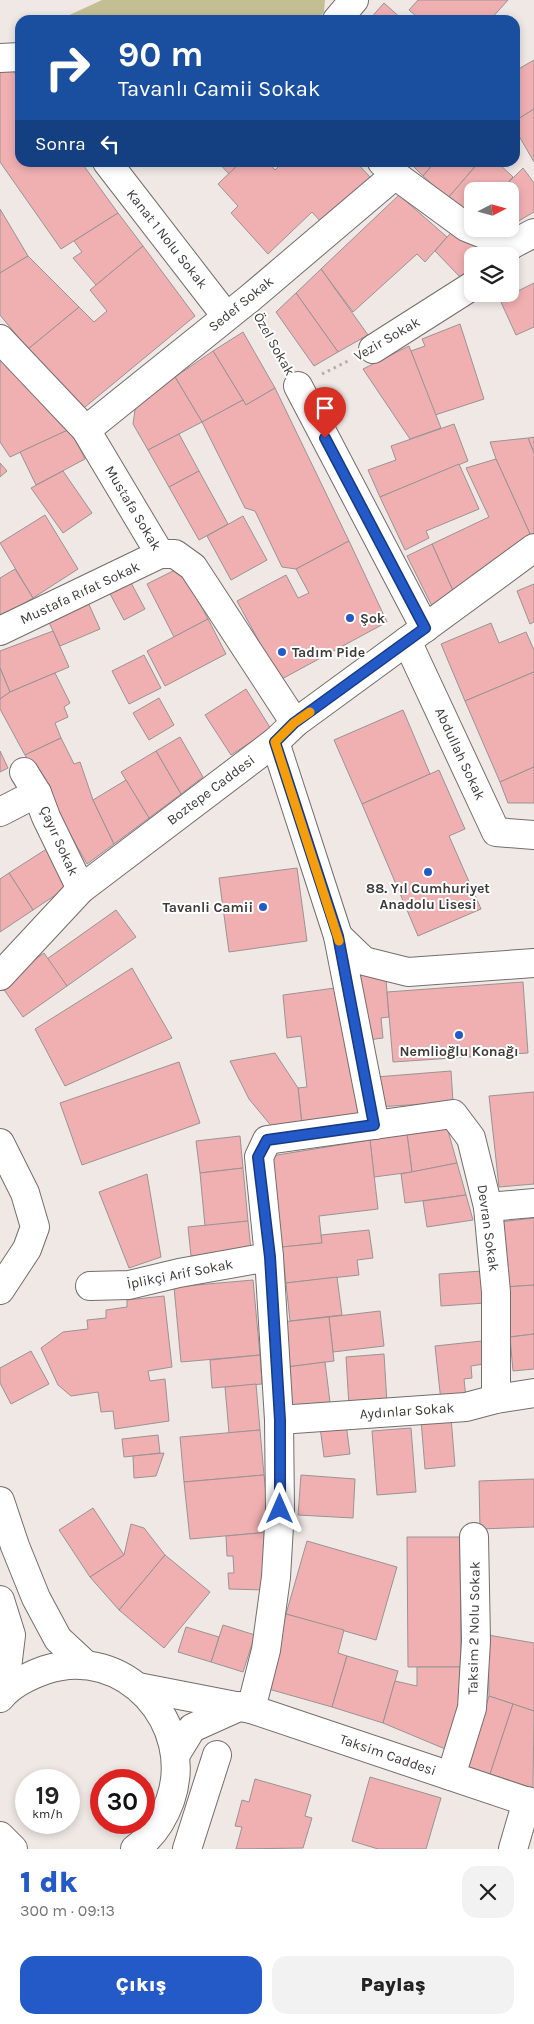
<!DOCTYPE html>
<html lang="tr">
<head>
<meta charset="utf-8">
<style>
	:root { --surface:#fff; --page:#f2f2f2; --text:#222; --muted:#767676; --accent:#235ac7 }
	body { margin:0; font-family:Karla,sans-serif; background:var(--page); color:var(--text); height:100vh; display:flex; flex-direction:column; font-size:19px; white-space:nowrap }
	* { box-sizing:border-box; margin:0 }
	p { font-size:16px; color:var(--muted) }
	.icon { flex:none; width:28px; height:28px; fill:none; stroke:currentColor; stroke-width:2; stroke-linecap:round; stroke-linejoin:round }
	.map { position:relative; height:1849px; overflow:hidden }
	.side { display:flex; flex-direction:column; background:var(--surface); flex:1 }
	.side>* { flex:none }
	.guide { position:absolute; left:15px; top:15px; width:505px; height:152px; border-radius:15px; box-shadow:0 2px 8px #0003; background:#1a4fa0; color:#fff; overflow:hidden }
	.needle { width:32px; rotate:84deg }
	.tools { position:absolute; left:464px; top:182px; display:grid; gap:10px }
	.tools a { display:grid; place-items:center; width:55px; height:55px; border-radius:10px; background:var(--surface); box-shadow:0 2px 8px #0003; font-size:25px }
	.speed { position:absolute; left:15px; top:1769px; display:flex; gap:10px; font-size:25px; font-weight:700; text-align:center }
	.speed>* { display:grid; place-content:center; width:65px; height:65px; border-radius:50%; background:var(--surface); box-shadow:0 2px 8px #0003; line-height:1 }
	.speed small { font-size:12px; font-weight:400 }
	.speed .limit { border:8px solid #d22; background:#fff; color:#111 }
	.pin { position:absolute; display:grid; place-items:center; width:42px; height:42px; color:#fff; margin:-51px -21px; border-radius:50% 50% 50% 0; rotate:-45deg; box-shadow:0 0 5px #0007 }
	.pin .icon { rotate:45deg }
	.me { position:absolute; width:55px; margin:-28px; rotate:0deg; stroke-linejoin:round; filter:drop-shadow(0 0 4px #0008) }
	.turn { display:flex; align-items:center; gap:18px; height:105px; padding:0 20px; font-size:22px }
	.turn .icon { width:65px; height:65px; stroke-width:2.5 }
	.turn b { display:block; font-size:35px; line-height:42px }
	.then { display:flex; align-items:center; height:48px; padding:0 20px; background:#0003; gap:10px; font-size:19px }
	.round { display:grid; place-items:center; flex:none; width:52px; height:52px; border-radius:15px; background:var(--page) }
	.overview { display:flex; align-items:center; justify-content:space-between; height:85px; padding:0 20px }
	h1 { font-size:30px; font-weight:800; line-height:38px; color:var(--accent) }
	.cta { display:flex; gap:10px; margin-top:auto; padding:10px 20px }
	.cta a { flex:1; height:58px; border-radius:15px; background:var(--accent); color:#fff; font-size:20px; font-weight:800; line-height:58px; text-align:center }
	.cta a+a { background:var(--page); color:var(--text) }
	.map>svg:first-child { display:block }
</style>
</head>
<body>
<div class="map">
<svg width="534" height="1849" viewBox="0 0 534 1849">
	<rect width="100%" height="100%" fill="#efe8e5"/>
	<polygon fill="#c4bf93" points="102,0 325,0 324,12 317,20 28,20 27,18 65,17"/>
	<g fill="#f0b0b2" stroke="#9a9393">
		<polygon points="418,0 508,0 490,20 421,20 409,10"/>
		<polygon points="384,3 403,20 369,20"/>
		<polygon points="534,60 534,109 515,121 515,71"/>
		<polygon points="8,64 20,80 20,162 81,162 118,213 61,249 0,162 0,66"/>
		<polygon points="534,109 534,162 515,129 515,121"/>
		<polygon points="218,162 241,162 229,174"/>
		<polygon points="241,162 268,162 275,170 283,162 356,162 370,177 322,223 312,212 268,254 231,213 238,206 218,184"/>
		<polygon points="409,162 435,162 423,176"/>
		<polygon points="435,162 479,162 448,198 423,176"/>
		<polygon points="479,162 497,162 513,177 500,191 472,191 472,219 448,198"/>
		<polygon points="523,168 534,183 534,212 510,226 510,191 500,191"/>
		<polygon points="399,195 447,237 425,262 417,254 353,312 321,269"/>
		<polygon points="0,209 28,256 0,273"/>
		<polygon points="118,213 143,246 96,285 73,258 82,252 74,241"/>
		<polygon points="455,228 490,254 487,256 472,256 472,269 461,278 435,251"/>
		<polygon points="143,246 195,316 79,412 28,349 79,307 94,322 107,311 90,290"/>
		<polygon points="28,256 79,307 28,349 0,315 0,273"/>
		<polygon points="321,269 368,335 338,352 296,293"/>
		<polygon points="534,283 534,327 516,335 500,300"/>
		<polygon points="296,293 338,352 314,366 276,312"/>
		<polygon points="460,324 484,399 435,415 411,351 425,346 422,339"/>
		<polygon points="243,332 275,388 246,405 213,351"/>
		<polygon points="409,346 441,428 410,439 363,369"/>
		<polygon points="0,351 70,429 10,457 0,442"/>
		<polygon points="213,351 243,400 202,422 175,377"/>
		<polygon points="175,377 202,422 148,450 133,424 136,403"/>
		<polygon points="275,388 349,541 296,569 282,567 255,511 245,508 202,422 243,400 246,405"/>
		<polygon points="454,424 468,461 380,497 368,470 396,460 391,446"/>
		<polygon points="70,429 85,459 36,485 20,452"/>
		<polygon points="179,434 199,471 169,487 148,450"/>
		<polygon points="534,437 534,453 528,438"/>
		<polygon points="528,438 534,453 534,534 531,536 496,459 490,442"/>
		<polygon points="496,459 531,536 454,593 432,544 489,517 466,468"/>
		<polygon points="0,463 7,471 0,477"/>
		<polygon points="459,464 479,509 426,531 429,538 405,550 380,497"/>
		<polygon points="63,471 92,513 63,533 31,488"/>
		<polygon points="199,471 228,524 199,540 169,487"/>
		<polygon points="45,515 78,569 33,598 0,543"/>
		<polygon points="243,516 267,560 231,580 207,536"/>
		<polygon points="349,541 387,622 280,680 237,601 286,575 298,598 309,593 296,569"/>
		<polygon points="432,544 454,593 433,608 407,556"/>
		<polygon points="181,567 208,619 174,637 147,584"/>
		<polygon points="15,569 33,598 0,618 0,578"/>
		<polygon points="129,579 145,609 124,620 108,590"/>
		<polygon points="534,584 534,622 530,624 517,591"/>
		<polygon points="86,598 100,629 60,646 46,616"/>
		<polygon points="208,619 226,654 165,686 147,651"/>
		<polygon points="491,623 499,643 526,632 534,650 534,672 465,701 441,644"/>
		<polygon points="53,631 69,667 10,692 0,668 0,651"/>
		<polygon points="144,655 161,688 129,704 112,671"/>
		<polygon points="0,668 10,692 0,699"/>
		<polygon points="534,672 534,767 500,782 465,701"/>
		<polygon points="55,673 70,703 64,707 68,717 55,723 61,738 25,755 0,709 0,699 10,692"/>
		<polygon points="246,689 271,729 231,755 205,715"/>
		<polygon points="159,698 174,725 149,740 133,713"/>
		<polygon points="403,710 430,774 362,804 334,740"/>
		<polygon points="180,737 203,777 181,794 156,751"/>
		<polygon points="61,738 74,764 80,762 93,800 114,844 87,864 25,755"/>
		<polygon points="0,751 8,768 0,772"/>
		<polygon points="156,751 181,794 149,818 121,772"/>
		<polygon points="534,767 534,803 508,803 500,782"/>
		<polygon points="439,770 465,829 449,836 481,909 418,936 362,804"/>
		<polygon points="126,780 149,818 114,844 93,800"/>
		<polygon points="48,848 72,884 33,910 9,873"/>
		<polygon points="297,868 307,941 229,952 219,878"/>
		<polygon points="9,873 33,910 0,932 0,879"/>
		<polygon points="116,910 136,937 67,986 47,959"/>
		<polygon points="44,953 67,986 23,1017 0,984"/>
		<polygon points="385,967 389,1017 381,1018 383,1038 368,1040 352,969"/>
		<polygon points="132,968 172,1038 65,1086 35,1029"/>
		<polygon points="523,982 528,1053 393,1062 387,992"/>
		<polygon points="335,988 365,1119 302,1125 298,1088 307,1087 301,1036 287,1038 283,995"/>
		<polygon points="275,1053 298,1088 302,1125 273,1128 249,1099 230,1061"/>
		<polygon points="179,1062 200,1123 82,1165 60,1103"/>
		<polygon points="451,1071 453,1102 378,1107 376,1077"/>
		<polygon points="534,1092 534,1184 499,1187 489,1096"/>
		<polygon points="447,1127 457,1163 412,1172 407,1134"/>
		<polygon points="407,1134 412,1172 374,1177 370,1140"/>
		<polygon points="240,1136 243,1168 200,1173 196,1141"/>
		<polygon points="370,1140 378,1209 319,1216 322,1243 282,1247 271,1156"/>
		<polygon points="457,1163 466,1195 405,1203 401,1174"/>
		<polygon points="243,1168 248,1221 205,1226 200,1173"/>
		<polygon points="147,1174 161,1257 129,1268 99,1192"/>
		<polygon points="466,1195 473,1220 427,1227 423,1201"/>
		<polygon points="534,1218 534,1285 505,1287 499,1222"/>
		<polygon points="248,1221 251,1250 191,1256 188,1227"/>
		<polygon points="369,1230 373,1258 357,1260 359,1275 286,1283 282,1247 322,1243 321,1235"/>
		<polygon points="482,1271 485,1303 441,1306 439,1274"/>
		<polygon points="337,1277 342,1315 290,1321 286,1283"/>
		<polygon points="253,1280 260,1355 181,1362 174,1287"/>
		<polygon points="534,1285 534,1334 510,1337 505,1287"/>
		<polygon points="164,1296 172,1367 148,1371 150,1381 165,1379 169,1421 115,1429 113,1411 101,1412 98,1392 71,1396 58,1385 41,1348 63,1332 88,1329 87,1320 106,1318 106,1310 127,1307 127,1300"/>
		<polygon points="380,1311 384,1346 333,1352 329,1317"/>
		<polygon points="329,1317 334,1361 287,1367 282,1322"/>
		<polygon points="534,1334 534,1369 513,1371 510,1337"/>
		<polygon points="482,1341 484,1364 471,1366 472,1378 464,1379 466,1398 441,1401 435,1346"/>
		<polygon points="31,1351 49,1384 11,1404 0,1383 0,1368"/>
		<polygon points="384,1354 387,1403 349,1406 346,1357"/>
		<polygon points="260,1355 262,1384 212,1388 210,1360"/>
		<polygon points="325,1362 330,1402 291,1406 287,1367"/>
		<polygon points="256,1384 260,1430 229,1433 225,1387"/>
		<polygon points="451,1418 455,1466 425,1469 421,1420"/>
		<polygon points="346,1424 350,1454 324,1457 320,1427"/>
		<polygon points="411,1428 416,1492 377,1495 372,1431"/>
		<polygon points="260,1430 264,1475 184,1482 180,1437"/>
		<polygon points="158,1435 160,1453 124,1457 122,1439"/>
		<polygon points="164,1453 156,1476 134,1478 133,1456"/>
		<polygon points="264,1475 270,1532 190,1539 184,1482"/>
		<polygon points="301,1475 355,1479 353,1518 298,1515"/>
		<polygon points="534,1479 534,1527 480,1529 479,1481"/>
		<polygon points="93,1508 124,1555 90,1577 59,1530"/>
		<polygon points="131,1524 144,1528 165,1555 119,1610 90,1577 124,1555"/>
		<polygon points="270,1532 264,1590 229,1589 228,1573 234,1573 233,1556 227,1556 226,1536"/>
		<polygon points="407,1537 460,1537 461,1667 408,1667"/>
		<polygon points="307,1541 397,1567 376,1640 286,1614"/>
		<polygon points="165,1555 210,1592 164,1648 119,1610"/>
		<polygon points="286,1614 344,1630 338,1653 347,1656 332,1707 265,1688"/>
		<polygon points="223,1625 255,1635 243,1672 211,1662"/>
		<polygon points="186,1627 219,1637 211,1662 178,1652"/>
		<polygon points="488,1635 534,1643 534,1711 489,1696"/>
		<polygon points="347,1656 398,1671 383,1723 332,1707"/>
		<polygon points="417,1667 461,1667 461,1715 450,1751 383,1723 395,1681 417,1686"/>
		<polygon points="489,1696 513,1704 490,1774 467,1766"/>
		<polygon points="513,1704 534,1711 533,1788 490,1774"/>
		<polygon points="370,1777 441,1798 426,1849 378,1849 352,1841"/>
		<polygon points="255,1779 311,1795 305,1816 312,1818 303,1848 236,1849 242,1827 235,1826 242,1800 249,1802"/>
	</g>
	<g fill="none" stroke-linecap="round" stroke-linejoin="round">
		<g stroke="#746e6c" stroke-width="30">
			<g id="minor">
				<polyline points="337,20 354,0"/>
				<polyline points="0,58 20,57"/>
				<polyline points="107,162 226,316"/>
				<polyline points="382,162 395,175 466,227 511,245"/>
				<polyline points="501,256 511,245 534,233"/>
				<polyline points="0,339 86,430 160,554"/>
				<polyline points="373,349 472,286"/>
				<polyline points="298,386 425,628"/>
				<polyline points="86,430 249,299 395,175"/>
				<polyline points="0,631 160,554 175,554 193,567 295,723"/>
				<polyline points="407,641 496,832 534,835"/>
				<polyline points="275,742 338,936 375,1125"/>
				<polyline points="24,772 37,793"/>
				<polyline points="0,812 37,793 46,817 81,889"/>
				<polyline points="338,936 364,961 408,972 534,963"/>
				<polyline points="0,976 81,889 275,742 295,723 534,548"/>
				<polyline points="0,1143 25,1193 35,1227 27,1249 0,1290"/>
				<polyline points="488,1207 534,1203"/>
				<polyline points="90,1286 129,1285 179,1273 269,1257"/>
				<polyline points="279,1420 466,1407 496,1399 534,1393"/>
				<polyline points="0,1501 15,1546 36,1598 58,1639 86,1665"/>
				<polyline points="0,1600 11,1635 4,1693"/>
				<polyline points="138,1687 251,1709 534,1804"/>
				<path d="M0,1698C11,1684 28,1676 45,1670C124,1643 197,1724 170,1801C163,1820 152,1837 135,1849"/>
				<polyline points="251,1709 266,1650 276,1577 280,1509 279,1420 269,1257 259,1157 267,1140 453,1114 471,1138 488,1207 496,1292 496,1399"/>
				<polyline points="176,1754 192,1728 241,1706"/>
				<polyline points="451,1776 472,1708 476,1641 474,1537"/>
				<polyline points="0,1836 13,1849"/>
				<polyline points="187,1849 217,1755"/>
				<polyline points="513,1849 527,1801"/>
			</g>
		</g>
		<g stroke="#b3aeab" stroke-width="3" stroke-dasharray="2.5 4" stroke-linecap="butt">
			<polyline points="262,322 285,363"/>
			<polyline points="322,374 348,361"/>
		</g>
		<use href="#minor" stroke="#fff" stroke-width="28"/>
	</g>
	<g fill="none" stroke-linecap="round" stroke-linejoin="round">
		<g stroke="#173a81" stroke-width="12">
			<polyline id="route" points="280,1509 280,1420 270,1257 258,1157 267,1140 374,1125 338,936 275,742 294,723 425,628 325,438"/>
		</g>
		<use href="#route" stroke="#235ac7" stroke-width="9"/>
		<polyline stroke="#f59e0b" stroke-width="9" points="310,712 294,723 275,742 339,941"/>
	</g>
	<g fill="#235ac7" stroke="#fff" stroke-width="2">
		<circle cx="350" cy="618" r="5"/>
		<circle cx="282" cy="652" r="5"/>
		<circle cx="428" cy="872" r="5"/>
		<circle cx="263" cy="907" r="5"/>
		<circle cx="459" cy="1035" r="5"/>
	</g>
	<g text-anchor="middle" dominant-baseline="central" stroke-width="4" stroke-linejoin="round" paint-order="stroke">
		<g font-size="14" fill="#3e3c3a" stroke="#fff">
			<text transform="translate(167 239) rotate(52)">Kanat 1 Nolu Sokak</text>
			<text transform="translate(241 304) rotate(-39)">Sedef Sokak</text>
			<text transform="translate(387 339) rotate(-30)">Vezir Sokak</text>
			<text transform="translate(274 344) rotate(61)">Özel Sokak</text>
			<text transform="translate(133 508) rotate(59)">Mustafa Sokak</text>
			<text transform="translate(80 593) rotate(-25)">Mustafa Rıfat Sokak</text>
			<text transform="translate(460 754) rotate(65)">Abdullah Sokak</text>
			<text transform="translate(211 790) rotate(-37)">Boztepe Caddesi</text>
			<text transform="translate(59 841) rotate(66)">Çayır Sokak</text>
			<text transform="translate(488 1228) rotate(82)">Devran Sokak</text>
			<text transform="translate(180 1274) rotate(-11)">İplikçi Arif Sokak</text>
			<text transform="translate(407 1411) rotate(-4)">Aydınlar Sokak</text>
			<text transform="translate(474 1628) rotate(-89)">Taksim 2 Nolu Sokak</text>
			<text transform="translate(388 1755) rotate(19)">Taksim Caddesi</text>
		</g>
		<g font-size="14" font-weight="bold" fill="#3e3c3a" stroke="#fff" text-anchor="start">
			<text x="360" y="618">Şok</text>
			<text x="292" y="652">Tadım Pide</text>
			<text x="428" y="888" text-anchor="middle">88. Yıl Cumhuriyet<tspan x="428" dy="16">Anadolu Lisesi</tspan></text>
			<text x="253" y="907" text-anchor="end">Tavanli Camii</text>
			<text x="459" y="1051" text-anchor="middle">Nemlioğlu Konağı</text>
		</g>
	</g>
</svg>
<div class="tools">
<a><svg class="needle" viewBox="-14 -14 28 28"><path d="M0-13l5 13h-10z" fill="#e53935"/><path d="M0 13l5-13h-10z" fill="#767676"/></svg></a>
<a><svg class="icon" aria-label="layers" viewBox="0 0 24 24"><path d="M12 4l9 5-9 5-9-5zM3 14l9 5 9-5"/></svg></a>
</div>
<div class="speed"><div>19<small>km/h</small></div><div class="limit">30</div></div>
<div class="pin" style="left:325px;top:438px;background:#d93025"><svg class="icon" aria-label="arrive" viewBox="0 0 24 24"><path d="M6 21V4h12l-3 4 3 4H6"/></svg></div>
<svg class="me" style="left:280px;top:1509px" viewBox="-20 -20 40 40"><path d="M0-17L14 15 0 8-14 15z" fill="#235ac7" stroke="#fff" stroke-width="4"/></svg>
<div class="guide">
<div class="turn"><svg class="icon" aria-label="right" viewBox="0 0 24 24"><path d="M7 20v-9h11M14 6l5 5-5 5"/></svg><div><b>90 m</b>Tavanlı Camii Sokak</div></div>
<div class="then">Sonra<svg class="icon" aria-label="left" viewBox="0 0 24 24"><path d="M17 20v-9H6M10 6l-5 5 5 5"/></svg></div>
</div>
</div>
<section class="side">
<div class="overview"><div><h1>1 dk</h1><p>300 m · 09:13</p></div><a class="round"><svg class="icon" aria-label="close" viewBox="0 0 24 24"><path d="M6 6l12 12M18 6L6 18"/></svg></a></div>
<div class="cta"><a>Çıkış</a><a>Paylaş</a></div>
</section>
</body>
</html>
